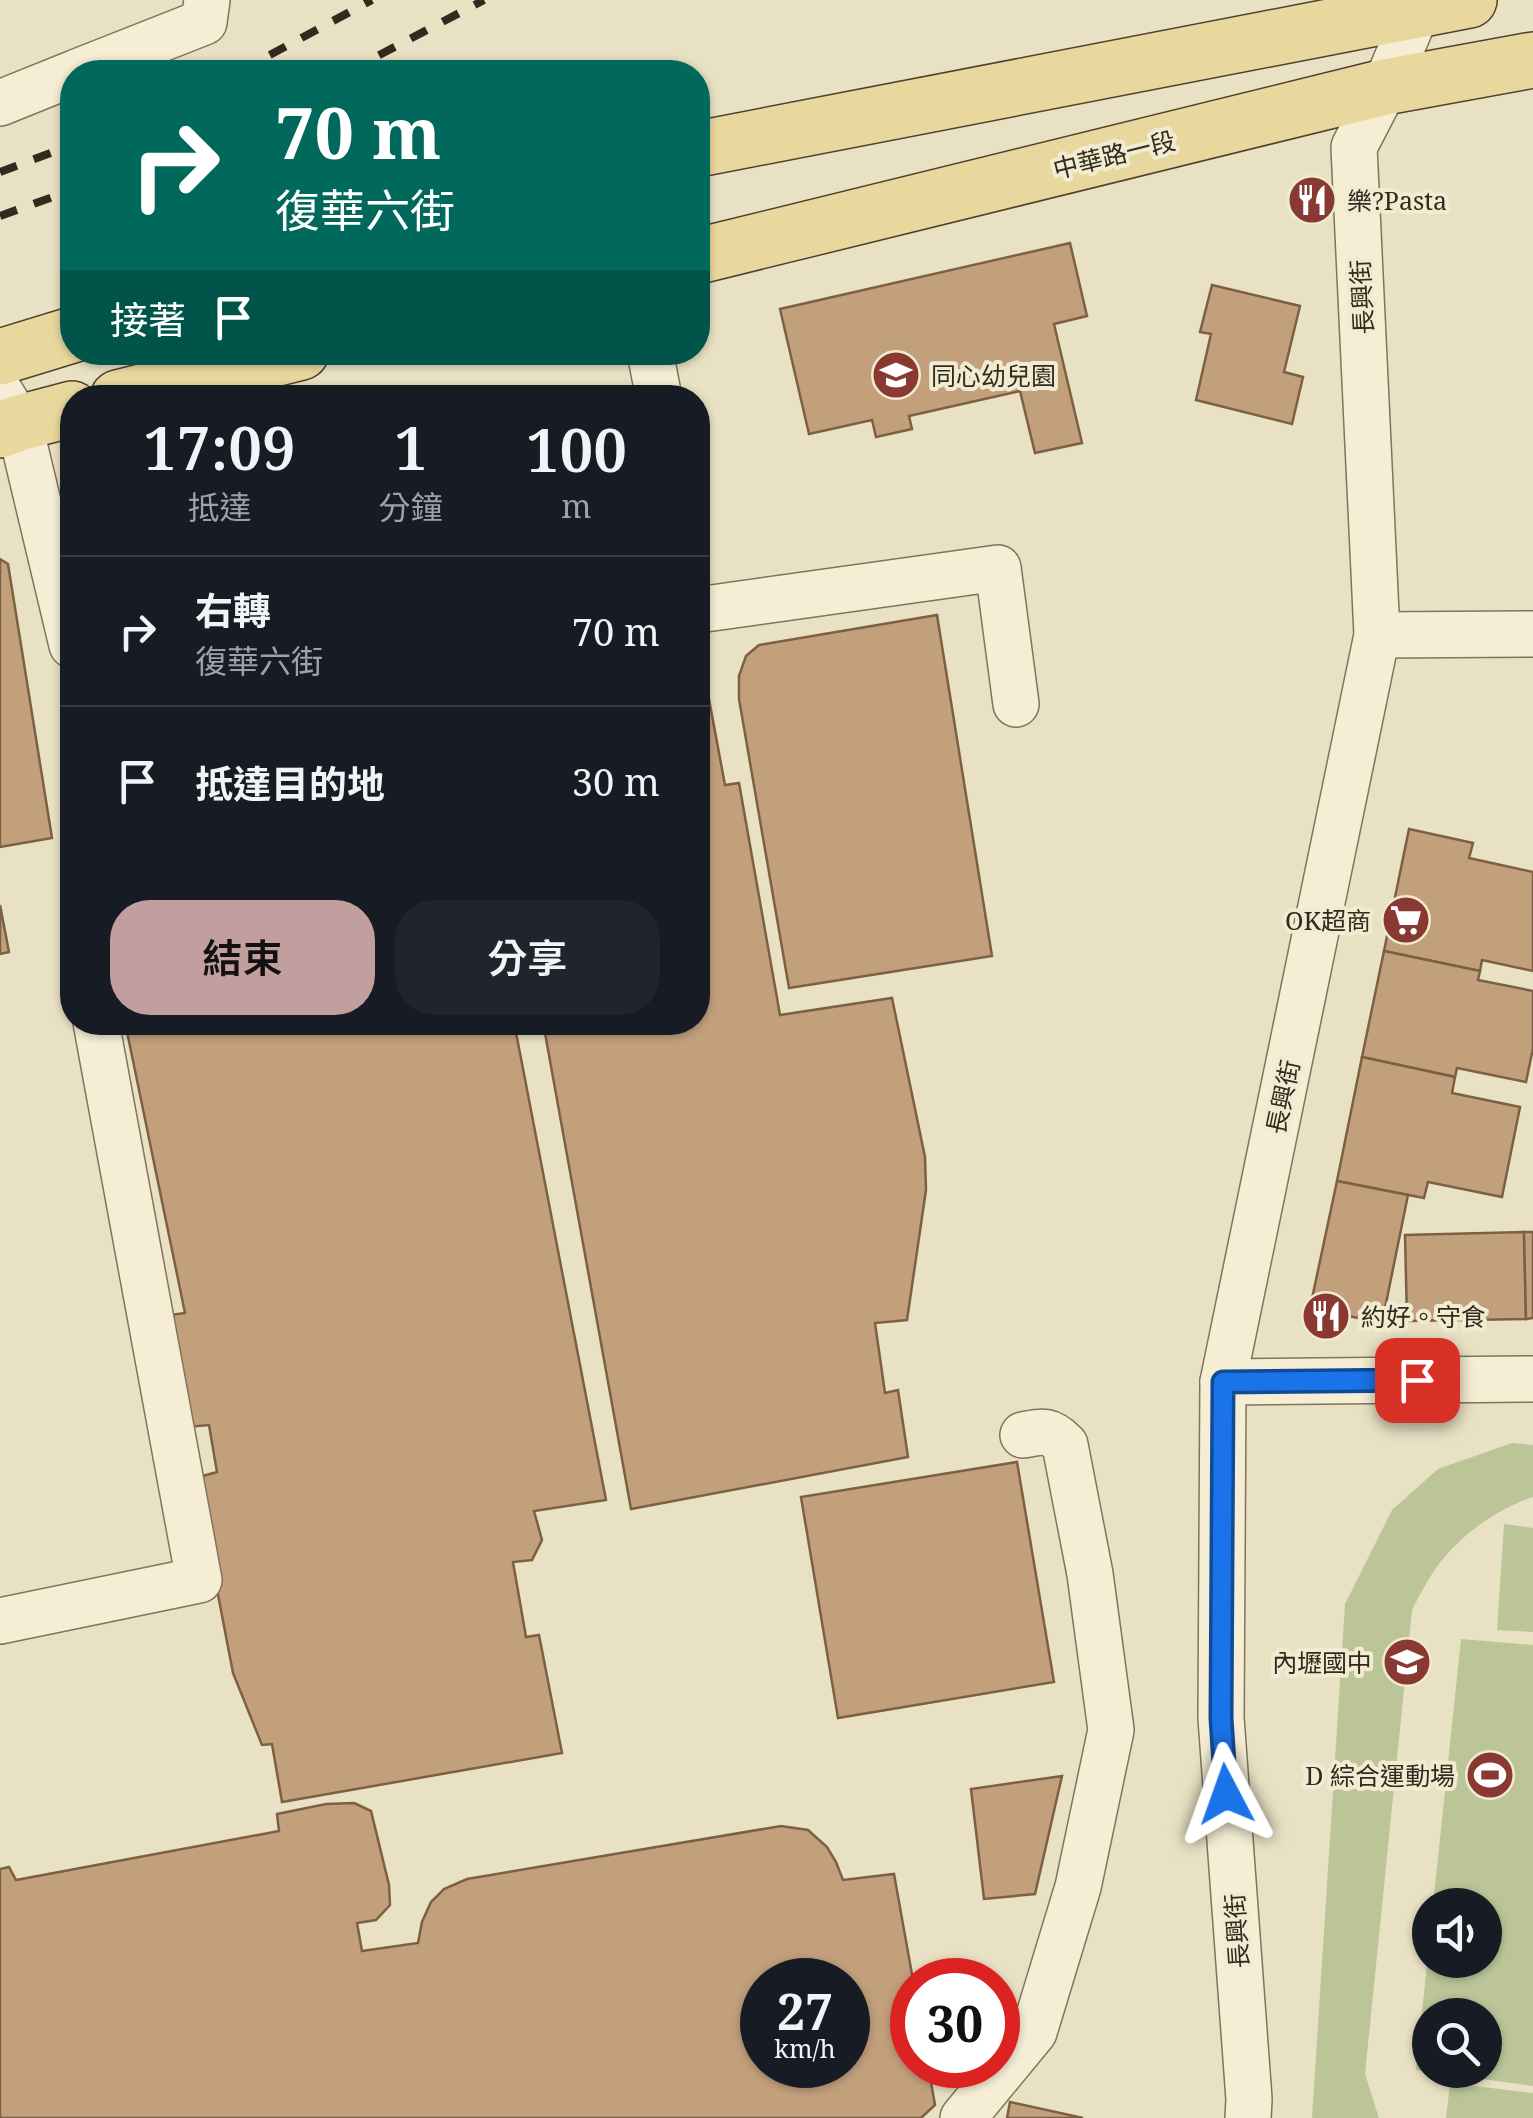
<!DOCTYPE html>
<html lang="zh-TW">
<head>
<meta charset="utf-8">
<style>
	:root { --surface:#171b24; --page:#20242c; --text:#f1f3f6; --muted:#9ea1a6; --line:#363941; --accent:#c29f9e }
	body { margin:0; font-family:"Noto Serif","Noto Sans TC",serif; background:var(--page); color:var(--text); height:100vh; display:flex; flex-direction:column; font-size:38px; white-space:nowrap }
	* { box-sizing:border-box; margin:0 }
	p { font-size:32px; color:var(--muted) }
	.icon { flex:none; width:55px; height:55px; fill:none; stroke:currentColor; stroke-width:2; stroke-linecap:round; stroke-linejoin:round }
	.map { position:relative; flex:1; overflow:hidden }
	.sheet { position:absolute; left:60px; top:385px; width:650px; height:650px; display:flex; flex-direction:column; background:var(--surface); border-radius:40px; box-shadow:0 2px 8px #0004 }
	.sheet>* { flex:none }
	.guide { position:absolute; left:60px; top:60px; width:650px; height:305px; border-radius:40px; box-shadow:0 2px 8px #0004; background:#00695c; color:#fff; overflow:hidden }
	.fabs { position:absolute; left:1412px; top:1888px; display:grid; gap:20px }
	.fabs a { display:grid; place-items:center; width:90px; height:90px; border-radius:50%; background:var(--surface); box-shadow:0 2px 8px #0004; font-size:50px }
	.speed { position:absolute; left:740px; top:1958px; display:flex; gap:20px; font-size:50px; font-weight:700; text-align:center }
	.speed>* { display:grid; place-content:center; width:130px; height:130px; border-radius:50%; background:var(--surface); box-shadow:0 2px 8px #0004; line-height:1 }
	.speed small { font-size:25px; font-weight:400 }
	.speed .limit { border:15px solid #d22; background:#fff; color:#111 }
	.pin { position:absolute; display:grid; place-items:center; width:85px; height:85px; color:#fff; margin:-42px; border-radius:20px; box-shadow:0 5px 15px #0006 }
	.me { position:absolute; width:110px; margin:-55px; rotate:356deg; stroke-linejoin:round; filter:drop-shadow(0 0 8px #0008) }
	.turn { display:flex; align-items:center; gap:35px; height:210px; padding:0 50px; font-size:45px }
	.turn .icon { width:130px; height:130px; stroke-width:2.5 }
	.turn b { display:block; font-size:70px; line-height:85px }
	.then { display:flex; align-items:center; height:95px; padding:0 50px; background:#0003; gap:20px; font-size:38px }
	.eta { display:flex; justify-content:space-evenly; align-items:center; height:170px; text-align:center }
	.eta b { font-size:60px; font-weight:600; line-height:70px }
	.primary-button { display:flex; gap:20px; margin-top:auto; padding:20px 50px }
	.primary-button a { flex:1; height:115px; border-radius:40px; background:var(--accent); color:#111; font-size:40px; font-weight:600; line-height:115px; text-align:center }
	.primary-button a+a { background:var(--page); color:var(--text) }
	ul { padding:0; list-style:none }
	li { display:flex; align-items:center; gap:30px; height:150px; padding:0 50px; border-top:2px solid var(--line) }
	li div { flex:1 }
	li b { display:block; font-size:38px }
	li em { font-style:normal }
	.map>svg:first-child { display:block }
</style>
</head>
<body>
<div class="map">
<svg width="1533" height="2118" viewBox="0 0 1533 2118">
	<rect width="100%" height="100%" fill="#e9e1c3"/>
	<g fill="#bcc598" fill-rule="evenodd">
		<path d="M1512,1443L1533,1445V1497C1495,1510 1460,1535 1436,1568C1427,1581 1419,1596 1412,1610L1365,2074L1379,2118H1312L1345,1604L1392,1510L1438,1469Z"/>
		<polygon points="1504,1524 1533,1528 1533,1632 1497,1630"/>
		<path d="M1461,1639L1533,1645V2086L1416,2070L1430,1935V1960H1485V1905H1433ZM1430,2015H1485V2070H1430Z"/>
		<polygon points="1450,2083 1533,2093 1533,2118 1446,2118"/>
	</g>
	<g fill="#c3a07c" stroke="#7d6044" stroke-width="2.5" fill-rule="evenodd">
		<polygon points="1070,243 1087,316 1054,324 1082,443 1035,453 1020,391 909,416 912,429 876,437 872,420 809,434 780,309"/>
		<polygon points="1212,285 1300,306 1284,372 1303,377 1292,424 1196,400 1211,334 1200,332"/>
		<polygon points="0,559 8,564 52,838 0,847"/>
		<polygon points="937,615 992,956 789,988 739,699 739,676 746,656 759,645"/>
		<polygon points="702,662 725,785 739,783 780,1015 892,998 925,1157 926,1190 907,1320 875,1323 885,1393 898,1390 908,1457 631,1509 543,1022 698,1022 698,663"/>
		<polygon points="1409,829 1473,843 1469,858 1533,872 1533,971 1482,960 1480,971 1384,951"/>
		<polygon points="0,905 9,952 0,954"/>
		<polygon points="1384,951 1480,971 1478,980 1533,991 1533,1048 1526,1082 1457,1068 1455,1077 1362,1057"/>
		<polygon points="125,1022 514,1022 606,1500 534,1511 542,1540 532,1560 513,1562 526,1637 539,1635 562,1753 282,1802 272,1744 262,1745 233,1673 215,1579 199,1477 217,1472 209,1425 187,1427 170,1315 185,1313"/>
		<polygon points="1362,1057 1455,1077 1452,1093 1520,1107 1502,1197 1428,1182 1424,1198 1337,1181"/>
		<polygon points="1337,1181 1408,1195 1382,1323 1310,1308"/>
		<polygon points="1524,1232 1526,1319 1407,1321 1405,1235"/>
		<polygon points="1524,1232 1533,1232 1533,1318 1526,1319"/>
		<polygon points="1017,1462 1054,1682 838,1718 801,1497"/>
		<polygon points="1062,1776 1035,1894 984,1899 971,1789"/>
		<path d="M354,1803L371,1811L389,1885L390,1905L376,1920L357,1923L362,1951L418,1943L422,1922L431,1902L444,1889L467,1879L781,1826L808,1830L827,1847L836,1862L843,1880L894,1874L913,1980L912,2065H928L935,2105L921,2118H0V1869L9,1867L16,1880L279,1831L277,1814L326,1804ZM762,1980H848V2065H762Z"/>
		<polygon points="1010,2102 1083,2118 1007,2118"/>
	</g>
	<g fill="none" stroke-linecap="round" stroke-linejoin="round">
		<g stroke="#81735c" stroke-width="48">
			<g id="minor">
				<polyline points="77,72 204,22 207,0"/>
				<polyline points="0,103 72,74"/>
				<polyline points="650,352 659,398"/>
				<polyline points="0,392 19,423 72,645"/>
				<polyline points="698,610 998,568 1016,704"/>
				<polyline points="1377,635 1533,634"/>
				<polyline points="1223,1382 1533,1379"/>
				<polyline points="0,1621 199,1580 96,1022"/>
				<path d="M963,2118L1034,2032L1078,1887L1111,1730L1090,1574L1065,1445C1050,1429 1043,1431 1023,1435"/>
				<polyline points="1248,2118 1249,2099 1221,1718 1223,1382 1377,635 1354,147 1385,87 1418,9 1420,0"/>
			</g>
		</g>
		<g stroke="#4f412f" stroke-width="58">
			<g id="major">
				<polyline points="698,149 1469,0"/>
				<polyline points="698,256 1385,87 1533,60"/>
				<polyline points="0,357 72,335"/>
				<polyline points="118,398 301,352"/>
				<polyline points="0,430 19,423 72,409"/>
			</g>
		</g>
		<use href="#minor" stroke="#f5eed5" stroke-width="45"/>
		<use href="#major" stroke="#e9d89e" stroke-width="55"/>
		<g stroke="#322a1e" stroke-width="8" stroke-dasharray="18 18" stroke-linecap="butt">
			<polyline points="238,72 372,0"/>
			<polyline points="347,72 484,0"/>
			<polyline points="0,172 72,145"/>
			<polyline points="0,216 72,190"/>
		</g>
	</g>
	<g fill="none" stroke-linecap="round" stroke-linejoin="round">
		<g stroke="#114b97" stroke-width="25">
			<polyline id="route" points="1226,1794 1221,1718 1223,1382 1417,1380"/>
		</g>
		<use href="#route" stroke="#1a73e8" stroke-width="18"/>
	</g>
	<defs>
		<g id="restaurant-disc" transform="scale(2.5)"><circle r="9.5" fill="#893932" stroke="#f1ebd1"/><path d="M-5-6h1v4h1v-4h1v4h1v-4h1v5L-1.5 .5V6h-2V.5L-5-1ZM5-6V6H3V1.5H1.5Q1.5-4 5-6Z" fill="#fff"/></g>
		<g id="school-disc" transform="scale(2.5)"><circle r="9.5" fill="#893932" stroke="#f1ebd1"/><path d="M0-5L7-2L0 1L-7-2ZM-4 1L0 2.5L4 1V4Q0 6-4 4Z" fill="#fff"/></g>
		<g id="supermarket-disc" transform="scale(2.5)"><circle r="9.5" fill="#893932" stroke="#f1ebd1"/><path d="M-6-5.5h2.5l.6 2H6L4.5 2H-2.5L-4.4-4H-6ZM-1.5 3.2a1.3 1.3 0 1 0 .1 0ZM3 3.2a1.3 1.3 0 1 0 .1 0Z" fill="#fff"/></g>
		<g id="stadium-disc" transform="scale(2.5)"><circle r="9.5" fill="#893932" stroke="#f1ebd1"/><path d="M0-5a6.5 5 0 1 0 0 10a6.5 5 0 1 0 0-10ZM-3.5-1.8h7v3.6h-7Z" fill="#fff"/></g>
	</defs>
	<g fill-rule="evenodd">
		<use href="#restaurant-disc" x="1312" y="200"/>
		<use href="#school-disc" x="896" y="375"/>
		<use href="#supermarket-disc" x="1406" y="920"/>
		<use href="#restaurant-disc" x="1326" y="1316"/>
		<use href="#school-disc" x="1407" y="1662"/>
		<use href="#stadium-disc" x="1490" y="1775"/>
	</g>
	<g text-anchor="middle" dominant-baseline="central" stroke-width="8" stroke-linejoin="round" paint-order="stroke">
		<g font-size="25" fill="#322a1e" stroke="#f1ebd1">
			<text transform="translate(1114 154) rotate(-14)">中華路一段</text>
			<text transform="translate(1361 297) rotate(-93)">長興街</text>
			<text transform="translate(1282 1097) rotate(-78)">長興街</text>
			<text transform="translate(1236 1931) rotate(-94)">長興街</text>
		</g>
		<g font-size="25" fill="#322a1e" stroke="#f1ebd1" text-anchor="start">
			<text x="1347" y="200">樂?Pasta</text>
			<text x="931" y="375">同心幼兒園</text>
			<text x="1371" y="920" text-anchor="end">OK超商</text>
			<text x="1361" y="1316">約好。守食</text>
			<text x="1372" y="1662" text-anchor="end">內壢國中</text>
			<text x="1455" y="1775" text-anchor="end">D 綜合運動場</text>
		</g>
	</g>
</svg>
<div class="fabs">
<a><svg class="icon" aria-label="sound" viewBox="0 0 24 24"><path d="M4 9h4l5-4v14l-5-4H4zM17 9q2 3 0 6"/></svg></a>
<a><svg class="icon" aria-label="search" viewBox="0 0 24 24"><circle cx="10" cy="10" r="6"/><path d="M15 15l6 6"/></svg></a>
</div>
<div class="speed"><div>27<small>km/h</small></div><div class="limit">30</div></div>
<div class="pin" style="left:1417px;top:1380px;background:#d93025"><svg class="icon" aria-label="arrive" viewBox="0 0 24 24"><path d="M6 21V4h12l-3 4 3 4H6"/></svg></div>
<svg class="me" style="left:1226px;top:1794px" viewBox="-20 -20 40 40"><path d="M0-17L14 15 0 8-14 15z" fill="#1a73e8" stroke="#fff" stroke-width="4"/></svg>
<div class="guide">
<div class="turn"><svg class="icon" aria-label="right" viewBox="0 0 24 24"><path d="M7 20v-9h11M14 6l5 5-5 5"/></svg><div><b>70 m</b>復華六街</div></div>
<div class="then">接著<svg class="icon" aria-label="arrive" viewBox="0 0 24 24"><path d="M6 21V4h12l-3 4 3 4H6"/></svg></div>
</div>
<section class="sheet">
<div class="eta">
<div><b>17:09</b><p>抵達</p></div>
<div><b>1</b><p>分鐘</p></div>
<div><b>100</b><p>m</p></div>
</div>
<ul>
<li><svg class="icon" aria-label="right" viewBox="0 0 24 24"><path d="M7 20v-9h11M14 6l5 5-5 5"/></svg><div><b>右轉</b><p>復華六街</p></div><em>70 m</em></li>
<li><svg class="icon" aria-label="arrive" viewBox="0 0 24 24"><path d="M6 21V4h12l-3 4 3 4H6"/></svg><div><b>抵達目的地</b></div><em>30 m</em></li>
</ul>
<div class="primary-button"><a>結束</a><a>分享</a></div>
</section>
</div>
</body>
</html>
